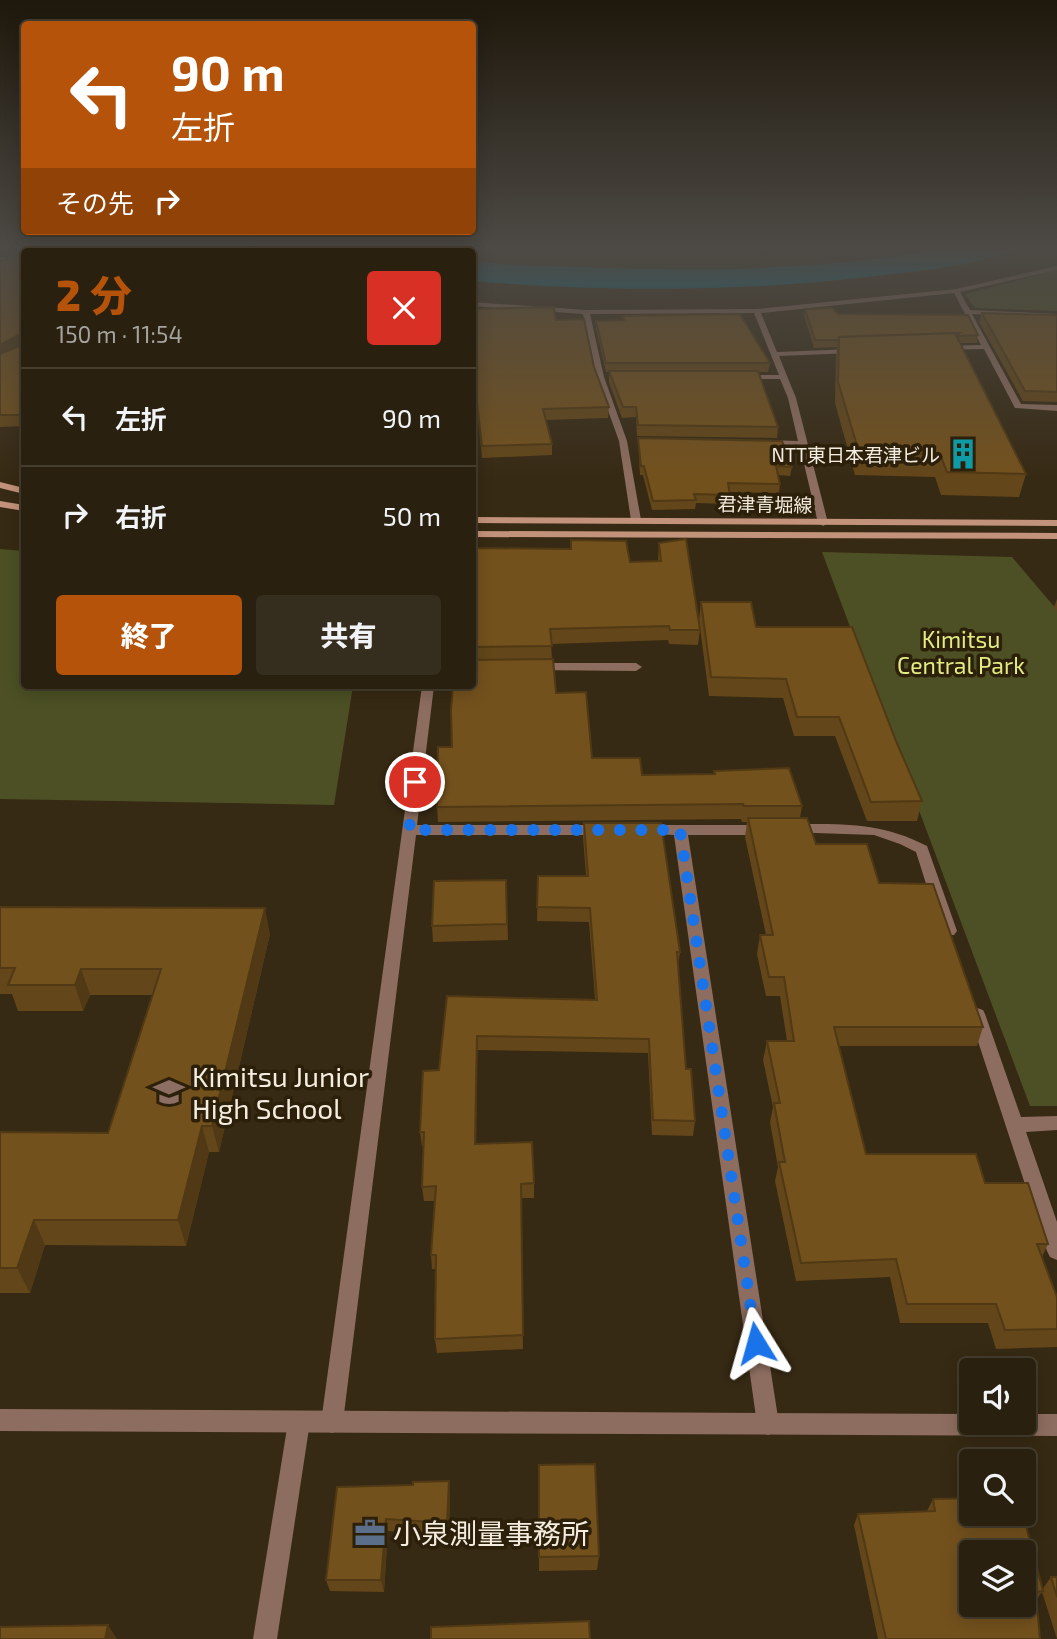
<!DOCTYPE html>
<html lang="ja">
<head>
<meta charset="utf-8">
<style>
	:root { --surface:#29200f; --page:#352d1d; --text:#f1f3f6; --muted:#a5a39e; --line:#453e2f; --accent:#b45309 }
	body { margin:0; font-family:"Exo 2","Noto Sans JP",sans-serif; background:var(--page); color:var(--text); height:100vh; display:flex; flex-direction:column; font-size:26px; white-space:nowrap }
	* { box-sizing:border-box; margin:0 }
	p { font-size:23px; color:var(--muted) }
	.icon { flex:none; width:38px; height:38px; fill:none; stroke:currentColor; stroke-width:2; stroke-linecap:round; stroke-linejoin:round }
	.map { position:relative; flex:1; overflow:hidden }
	.sheet { position:absolute; left:21px; top:248px; width:455px; height:441px; display:flex; flex-direction:column; background:var(--surface); border-radius:7px; box-shadow:0 4px 18px #0003,0 0 0 2px var(--line) }
	.sheet>* { flex:none }
	.hud { position:absolute; left:21px; top:21px; width:455px; height:214px; border-radius:7px; box-shadow:0 4px 18px #0003,0 0 0 2px var(--line); background:#b45309; color:#fff; overflow:hidden }
	.controls { position:absolute; left:959px; top:1358px; display:grid; gap:14px }
	.controls a { display:grid; place-items:center; width:77px; height:77px; border-radius:7px; background:var(--surface); box-shadow:0 4px 18px #0003,0 0 0 2px var(--line); font-size:35px }
	.pin { position:absolute; display:grid; place-items:center; width:60px; height:60px; color:#fff; margin:-30px; border:4px solid #fff; border-radius:50%; box-shadow:0 2px 7px #0007 }
	.me { position:absolute; width:77px; margin:-38px; rotate:352deg; stroke-linejoin:round; filter:drop-shadow(0 0 5px #0008) }
	.turn { display:flex; align-items:center; gap:24px; height:147px; padding:0 35px; font-size:32px }
	.turn .icon { width:91px; height:91px; stroke-width:2.5 }
	.turn b { display:block; font-size:49px; line-height:60px }
	.then { display:flex; align-items:center; height:66px; padding:0 35px; background:#0003; gap:14px; font-size:26px }
	.round { display:grid; place-items:center; flex:none; width:74px; height:74px; border-radius:7px; background:var(--page) }
	.head { display:flex; align-items:center; justify-content:space-between; height:119px; padding:0 35px }
	h1 { font-size:42px; font-weight:800; line-height:52px; color:var(--accent) }
	.cta { display:flex; gap:14px; margin-top:auto; padding:14px 35px }
	.cta a { flex:1; height:80px; border-radius:7px; background:var(--accent); color:#fff; font-size:28px; font-weight:800; line-height:80px; text-align:center }
	.cta a+a { background:var(--page); color:var(--text) }
	ul { padding:0; list-style:none }
	li { display:flex; align-items:center; gap:21px; height:98px; padding:0 35px; border-top:2px solid var(--line) }
	li div { flex:1 }
	li b { display:block; font-size:26px }
	li em { font-style:normal }
	.map>svg:first-child { display:block }
</style>
</head>
<body>
<div class="map">
<svg width="1057" height="1639" viewBox="0 0 1057 1639">
	<rect width="100%" height="100%" fill="#372a14"/>
	<g fill="#4c5024">
		<polygon points="1057,270 1057,311 975,308 965,294"/>
		<polygon points="0,549 24,551 24,686 353,686 334,805 0,799"/>
		<polygon points="822,552 1012,557 1057,610 1057,1106 1030,1106"/>
	</g>
	<g fill="#017698">
		<polygon points="112,249 299,249 347,252"/>
		<path d="M939,249H1019C970,267 918,271 867,277C737,292 603,292 473,281V261C518,267 565,266 611,268C720,271 831,269 939,249Z"/>
	</g>
	<g fill="none" stroke-linecap="round" stroke-linejoin="round">
		<g fill="#8d6d5f" fill-rule="evenodd">
			<polygon points="0,257 24,260 24,264 0,261"/>
			<polygon points="1057,266 1057,270 960,292 970,310 1057,314 1057,318 972,314 1021,404 1057,405 1057,411 1015,408 984,349 940,350 940,346 943,346 981,345 954,293 761,313 777,352 853,349 857,351 853,353 779,356 796,398 828,523 823,526 818,523 800,447 765,446 760,443 765,440 798,441 788,398 780,379 742,379 738,377 742,375 779,375 754,313 590,314 604,377 627,441 641,520 636,523 631,520 619,441 596,377 583,314 472,306 472,302 586,310 757,309 956,289"/>
			<polygon points="536,663 636,663 642,667 636,671 532,670 530,667"/>
			<polygon points="422,686 434,686 417,825 600,825 607,830 600,835 416,835 343,1422 340,1430 332,1433 324,1430 321,1422"/>
			<path d="M792,824C842,824 881,822 927,846L957,931L954,935H944L941,931L916,852L900,844L874,835L787,832L785,829Z"/>
			<polygon points="645,825 765,825 772,830 765,835 688,835 779,1424 776,1432 768,1435 760,1432 757,1424 674,835 640,833 638,830 640,827"/>
			<polygon points="977,1008 983,1010 985,1014 1021,1117 1057,1116 1057,1130 1026,1132 1057,1222 1057,1260 1050,1257 1047,1251 969,1014 971,1010"/>
			<polygon points="299,1411 307,1414 310,1422 277,1639 253,1639 288,1422 291,1414"/>
		</g>
		<g fill="#8d6d5f" fill-rule="evenodd">
			<polygon points="36,249 44,249 40,252 32,252"/>
			<polygon points="0,1409 971,1414 971,1423 1024,1423 1024,1414 1057,1414 1057,1436 0,1431"/>
		</g>
		<g fill="#c3927b" fill-rule="evenodd">
			<polygon points="0,482 24,488 24,494 0,488"/>
			<polygon points="0,501 24,505 24,511 0,507"/>
			<polygon points="472,517 1057,520 1057,526 472,523"/>
			<polygon points="472,531 1057,533 1057,539 472,537"/>
		</g>
	</g>
	<g fill="#634619">
		<polygon points="24,258 24,426 0,427 0,261"/>
		<polygon points="472,309 556,320 594,367 609,407 608,418 546,420 552,444 552,455 482,458 475,387 472,388"/>
		<polygon points="805,309 978,335 977,343 960,343 1026,474 1019,497 941,495 935,477 855,475 835,403 836,357 837,347 814,348 804,316"/>
		<polygon points="982,313 1057,315 1057,402 1023,401 979,322"/>
		<polygon points="622,316 770,363 768,372 758,372 778,427 777,438 637,436 636,417 622,418 609,382 609,372 606,372 596,329 596,321 622,320"/>
		<polygon points="638,438 792,467 790,476 778,475 780,484 779,493 730,492 729,504 696,503 695,509 652,510 643,475 640,475"/>
		<polygon points="659,543 700,630 698,645 669,644 668,640 551,644 552,659 556,693 592,758 642,775 714,774 714,771 802,806 800,818 816,844 879,883 983,1027 977,1046 839,1046 866,1154 985,1183 1048,1244 1042,1257 1057,1297 1057,1347 996,1349 988,1323 900,1323 890,1277 796,1281 775,1181 778,1167 770,1122 773,1107 763,1060 767,1041 787,1041 780,996 766,996 757,954 760,935 766,935 745,837 747,822 742,822 741,819 438,822 437,807 452,747 472,686 472,548 630,562 658,561"/>
		<polygon points="1057,599 1057,612 1054,607"/>
		<polygon points="701,602 756,627 896,741 922,801 917,821 867,821 835,736 794,736 783,698 709,696 699,620"/>
		<polygon points="584,823 680,952 678,964 686,1069 695,1121 693,1136 652,1135 648,1053 477,1050 476,1144 534,1183 534,1198 521,1198 523,1349 437,1353 435,1339 436,1269 432,1269 431,1255 435,1201 424,1201 422,1187 424,1146 422,1146 420,1132 439,1070 447,996 595,999 589,922 537,921 538,876 586,876 583,837"/>
		<polygon points="506,880 508,940 433,942 432,926"/>
		<polygon points="0,907 270,934 219,1152 209,1152 186,1246 45,1245 30,1293 0,1293 0,1132 108,1133 153,995 90,995 83,1011 18,1011 12,994 0,994"/>
		<polygon points="539,1465 599,1556 597,1570 539,1571"/>
		<polygon points="337,1487 450,1494 449,1535 388,1531 384,1592 330,1591 326,1580"/>
		<polygon points="933,1499 1042,1590 1051,1577 1057,1577 1057,1639 1042,1592 1036,1600 1040,1639 878,1639 854,1525 858,1514 927,1511"/>
	</g>
	<g fill="#503914">
		<polygon points="18,335 21,345 0,357 0,345"/>
		<polygon points="265,908 270,934 219,1152 212,1126"/>
		<polygon points="81,969 90,995 83,1011 75,985"/>
		<polygon points="477,1036 477,1050 476,1158 475,1144"/>
		<polygon points="202,1126 209,1152 186,1246 178,1220"/>
		<polygon points="34,1220 45,1245 30,1293 17,1268"/>
		<polygon points="449,1481 450,1494 449,1535 447,1523"/>
		<polygon points="386,1519 388,1531 384,1592 381,1580"/>
		<polygon points="108,1625 117,1639 105,1639"/>
	</g>
	<g fill="#73511d" stroke="#503914" stroke-width="2" fill-rule="evenodd">
		<polygon points="11,256 24,258 24,415 0,415 0,354 22,345 23,336 18,335 0,345 0,261"/>
		<polygon points="554,307 556,320 584,319 594,367 609,407 543,409 552,444 482,446 474,377 472,377 472,309"/>
		<polygon points="832,308 838,314 968,315 978,335 958,336 959,333 839,337 839,340 815,340 805,309"/>
		<polygon points="982,313 1057,315 1057,392 1025,391"/>
		<polygon points="740,314 770,363 606,363 596,321 624,320 622,316"/>
		<polygon points="959,333 956,335 1026,474 947,472 940,454 859,452 838,382 839,337"/>
		<polygon points="609,371 758,371 778,427 638,425 636,407 623,407"/>
		<polygon points="638,438 782,441 792,467 776,466 780,484 728,483 730,495 694,494 696,500 653,501 644,466 641,466"/>
		<polygon points="686,539 700,630 670,630 669,626 550,629 552,646 472,647 472,548 571,549 571,540 626,541 630,562 661,561 659,543"/>
		<polygon points="701,602 751,602 756,627 852,627 896,741 922,801 871,802 839,717 797,717 786,679 711,677"/>
		<polygon points="553,659 556,693 586,692 592,758 640,758 642,775 715,774 714,771 789,768 802,806 744,806 743,804 437,807 438,747 452,747 451,710 453,686 472,686 472,660"/>
		<polygon points="748,818 807,818 816,844 867,844 879,883 933,884 983,1027 834,1027 866,1154 976,1154 985,1183 1028,1183 1048,1244 1037,1244 1057,1297 1057,1329 1005,1330 996,1304 907,1304 896,1259 801,1263 779,1162 785,1162 774,1103 780,1103 767,1041 794,1041 784,977 769,977 760,935 773,935"/>
		<polygon points="584,823 661,823 680,952 677,952 686,1069 691,1069 695,1121 653,1120 649,1039 477,1036 475,1144 532,1142 534,1183 521,1184 523,1335 435,1339 436,1255 431,1255 436,1186 422,1187 424,1132 420,1132 423,1071 439,1070 447,996 597,1000 590,908 537,907 538,876 588,876"/>
		<polygon points="506,880 507,924 432,926 434,881"/>
		<polygon points="0,907 265,908 212,1126 202,1126 178,1220 34,1220 17,1268 0,1268 0,1132 108,1133 161,969 81,969 75,985 8,985 15,968 0,968"/>
		<polygon points="595,1464 599,1556 539,1557 539,1465"/>
		<polygon points="449,1481 447,1523 386,1519 381,1580 326,1580 337,1487 413,1485 413,1482"/>
		<path d="M971,1498V1514H1023L1043,1591L1036,1592L1040,1639H886L858,1514L935,1511L933,1499ZM971,1552H1024V1605H971Z"/>
		<polygon points="1051,1577 1057,1577 1057,1597"/>
		<polygon points="589,1621 590,1639 431,1639 431,1627"/>
		<polygon points="108,1625 105,1639 0,1639 0,1627"/>
	</g>
	<linearGradient id="sky" x2="0" y2="1"><stop stop-color="#1e170b"/><stop offset="0.52" stop-color="#4d4a45"/><stop offset="1" stop-color="#4d4a45" stop-opacity="0"/></linearGradient>
	<rect width="1057" height="479" fill="url(#sky)"/>
	<g fill="none" stroke-linecap="round" stroke-linejoin="round">
		<polyline stroke="#1a73e8" stroke-width="12" stroke-dasharray="0 21.6" points="415,782 409,830 680,830 756,1343"/>
	</g>
	<defs>
		<g id="building-bare" transform="scale(2.415)"><path d="M-4-6H4V6H1V3H-1V6H-4ZM-2.5-4.3h1.7v1.8h-1.7ZM.8-4.3h1.7v1.8H.8ZM-2.5-1h1.7V.8h-1.7ZM.8-1h1.7V.8H.8Z" fill="#0f9aa8" stroke="#2d200a" stroke-width="2.5" paint-order="stroke"/></g>
		<g id="school-bare" transform="scale(2.415)"><path d="M0-5L7-2L0 1L-7-2ZM-4 1L0 2.5L4 1V4Q0 6-4 4Z" fill="#8d6e63" stroke="#2d200a" stroke-width="2.5" paint-order="stroke"/></g>
		<g id="office-bare" transform="scale(2.415)"><path d="M-6-3h4V-5.5h4V-3h4V5H-6ZM-1-4.5V-3h2v-1.5ZM-6 0V1H6V0Z" fill="#5c6f8a" stroke="#2d200a" stroke-width="2.5" paint-order="stroke"/></g>
	</defs>
	<g fill-rule="evenodd">
		<use href="#building-bare" x="963" y="454"/>
		<use href="#school-bare" x="169" y="1092"/>
		<use href="#office-bare" x="370" y="1533"/>
	</g>
	<g text-anchor="middle" dominant-baseline="central" stroke-width="7" stroke-linejoin="round" paint-order="stroke">
		<g font-size="19" fill="#f4ecdf" stroke="#2d200a" text-anchor="end">
			<text x="940" y="454">NTT東日本君津ビル</text>
		</g>
		<g font-size="19" fill="#f4ecdf" stroke="#2d200a">
			<text transform="translate(765 504) rotate(1)">君津青堀線</text>
		</g>
		<g font-size="23" fill="#e2ec82" stroke="#2d200a">
			<text x="961" y="639">Kimitsu<tspan x="961" dy="26">Central Park</tspan></text>
		</g>
		<g font-size="28" fill="#f4ecdf" stroke="#2d200a" text-anchor="start">
			<text x="192" y="1076">Kimitsu Junior<tspan x="192" dy="32">High School</tspan></text>
			<text x="393" y="1533">小泉測量事務所</text>
		</g>
	</g>
</svg>
<div class="controls">
<a><svg class="icon" aria-label="sound" viewBox="0 0 24 24"><path d="M4 9h4l5-4v14l-5-4H4zM17 9q2 3 0 6"/></svg></a>
<a><svg class="icon" aria-label="search" viewBox="0 0 24 24"><circle cx="10" cy="10" r="6"/><path d="M15 15l6 6"/></svg></a>
<a><svg class="icon" aria-label="layers" viewBox="0 0 24 24"><path d="M12 4l9 5-9 5-9-5zM3 14l9 5 9-5"/></svg></a>
</div>
<div class="pin" style="left:415px;top:782px;background:#d93025"><svg class="icon" aria-label="arrive" viewBox="0 0 24 24"><path d="M6 21V4h12l-3 4 3 4H6"/></svg></div>
<svg class="me" style="left:756px;top:1343px" viewBox="-20 -20 40 40"><path d="M0-17L14 15 0 8-14 15z" fill="#1a73e8" stroke="#fff" stroke-width="4"/></svg>
<div class="hud">
<div class="turn"><svg class="icon" aria-label="left" viewBox="0 0 24 24"><path d="M17 20v-9H6M10 6l-5 5 5 5"/></svg><div><b>90 m</b>左折</div></div>
<div class="then">その先<svg class="icon" aria-label="right" viewBox="0 0 24 24"><path d="M7 20v-9h11M14 6l5 5-5 5"/></svg></div>
</div>
<section class="sheet">
<div class="head"><div><h1>2 分</h1><p>150 m · 11:54</p></div><a class="round" style="background:#d93025;color:#fff"><svg class="icon" aria-label="close" viewBox="0 0 24 24"><path d="M6 6l12 12M18 6L6 18"/></svg></a></div>
<ul>
<li><svg class="icon" aria-label="left" viewBox="0 0 24 24"><path d="M17 20v-9H6M10 6l-5 5 5 5"/></svg><div><b>左折</b></div><em>90 m</em></li>
<li><svg class="icon" aria-label="right" viewBox="0 0 24 24"><path d="M7 20v-9h11M14 6l5 5-5 5"/></svg><div><b>右折</b></div><em>50 m</em></li>
</ul>
<div class="cta"><a>終了</a><a>共有</a></div>
</section>
</div>
</body>
</html>
